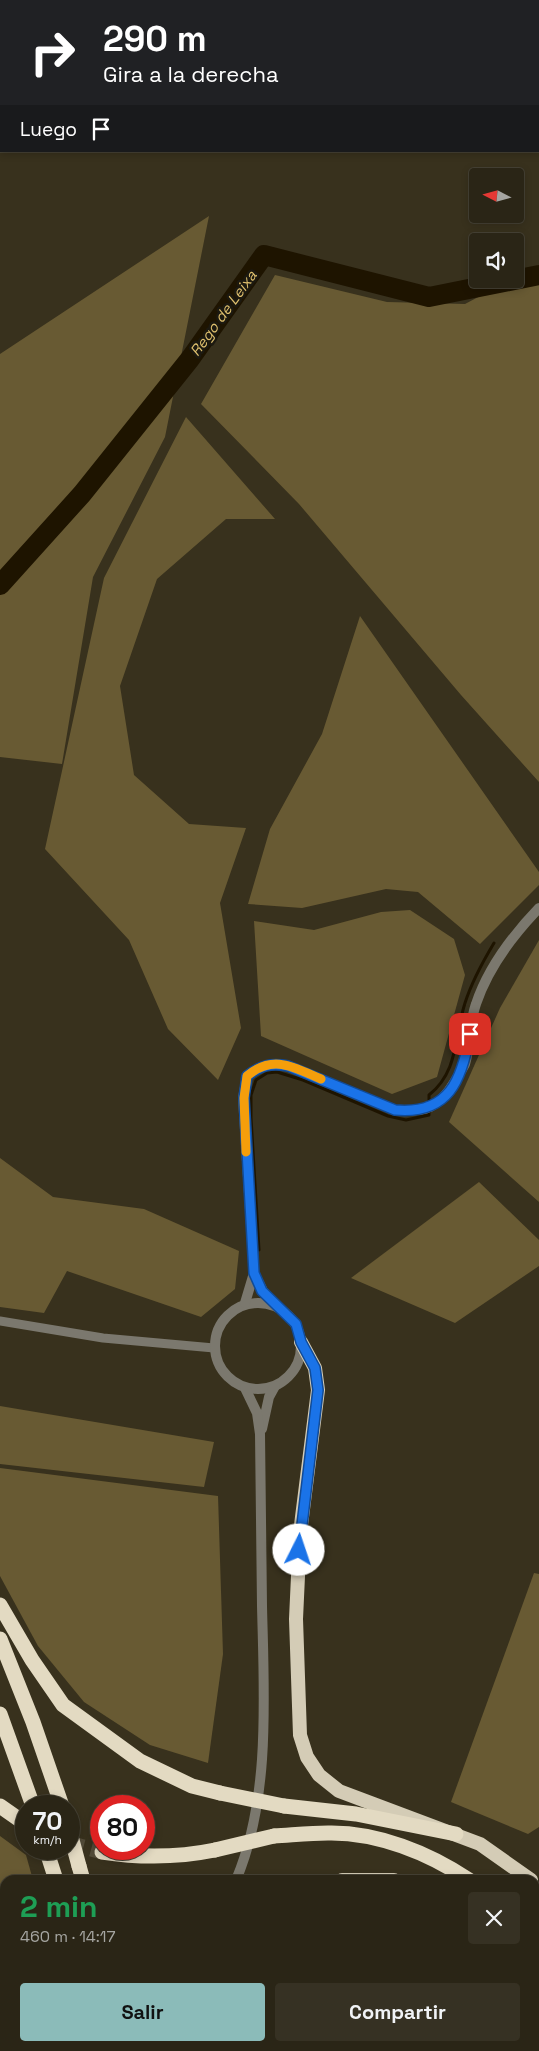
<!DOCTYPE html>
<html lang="es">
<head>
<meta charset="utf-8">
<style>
	:root { --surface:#2a2516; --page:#363123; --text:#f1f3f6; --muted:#a5a5a1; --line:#464235; --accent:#8bbbb9 }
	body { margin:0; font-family:"Space Grotesk",sans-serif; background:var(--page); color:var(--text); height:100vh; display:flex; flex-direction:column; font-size:19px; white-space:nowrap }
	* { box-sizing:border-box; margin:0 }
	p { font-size:16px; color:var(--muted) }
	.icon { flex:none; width:28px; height:28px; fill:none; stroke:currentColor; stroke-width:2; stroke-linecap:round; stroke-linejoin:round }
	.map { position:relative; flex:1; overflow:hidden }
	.drawer { position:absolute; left:0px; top:1875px; width:540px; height:176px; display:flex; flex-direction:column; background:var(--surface); border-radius:15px 15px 0 0; box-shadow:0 2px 8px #0003,0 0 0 1px var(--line) }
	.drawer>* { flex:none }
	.guide { position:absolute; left:0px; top:0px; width:540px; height:152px; box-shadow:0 2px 8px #0003,0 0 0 1px var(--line); background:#202124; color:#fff; overflow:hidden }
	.needle { width:32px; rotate:276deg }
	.fabs { position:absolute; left:469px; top:168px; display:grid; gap:10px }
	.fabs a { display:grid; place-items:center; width:55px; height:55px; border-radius:5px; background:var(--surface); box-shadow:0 2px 8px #0003,0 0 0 1px var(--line); font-size:25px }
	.speed { position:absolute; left:15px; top:1795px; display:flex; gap:10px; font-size:25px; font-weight:700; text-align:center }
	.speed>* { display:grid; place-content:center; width:65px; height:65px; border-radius:50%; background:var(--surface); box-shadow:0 2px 8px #0003,0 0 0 1px var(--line); line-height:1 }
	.speed small { font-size:12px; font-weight:400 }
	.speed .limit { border:8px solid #d22; background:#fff; color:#111 }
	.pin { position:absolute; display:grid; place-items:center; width:42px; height:42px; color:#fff; margin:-21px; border-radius:10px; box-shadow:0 2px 8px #0006 }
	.me { position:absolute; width:55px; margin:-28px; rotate:4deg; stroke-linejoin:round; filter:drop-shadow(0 0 4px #0008) }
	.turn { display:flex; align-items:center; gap:18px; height:105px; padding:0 20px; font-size:22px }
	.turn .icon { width:65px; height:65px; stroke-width:2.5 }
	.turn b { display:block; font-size:35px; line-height:42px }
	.then { display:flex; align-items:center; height:48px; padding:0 20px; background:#0003; gap:10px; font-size:19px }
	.round { display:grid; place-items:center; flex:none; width:52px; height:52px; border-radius:5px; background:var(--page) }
	.summary { display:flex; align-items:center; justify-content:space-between; height:85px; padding:0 20px }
	h1 { font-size:30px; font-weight:800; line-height:38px; color:#1e9e55 }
	.primary-button { display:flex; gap:10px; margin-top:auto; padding:10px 20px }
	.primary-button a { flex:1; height:58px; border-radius:5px; background:var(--accent); color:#111; font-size:20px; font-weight:800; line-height:58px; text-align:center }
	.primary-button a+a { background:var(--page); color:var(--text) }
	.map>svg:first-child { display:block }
</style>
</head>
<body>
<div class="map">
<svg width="539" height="2051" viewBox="0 0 539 2051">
	<rect width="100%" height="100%" fill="#38311d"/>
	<g fill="#685a33">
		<polygon points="0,0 228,0 1,1 1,22"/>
		<polygon points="300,0 539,0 539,57 539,1"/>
		<polygon points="209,216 165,437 93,577 62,764 0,757 0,354"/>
		<polygon points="539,265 539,782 461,695 299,504 201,404 275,275 387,302 465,304"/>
		<polygon points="186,417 275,519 226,519 157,579 120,686 134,775 189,824 246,828 220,903 241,1028 218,1080 168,1029 129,940 45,849 104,578"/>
		<polygon points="360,616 539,872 539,885 480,944 418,892 386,889 302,908 248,904 270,829 322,734"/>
		<polygon points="410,910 454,939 465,975 437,1077 392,1094 261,1036 254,921 314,930 381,912"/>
		<polygon points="539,940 539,1202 449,1122 500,1008"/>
		<polygon points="0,1158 53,1197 144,1209 239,1251 235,1289 201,1317 67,1271 44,1313 0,1307"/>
		<polygon points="479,1182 539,1240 539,1266 455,1323 351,1278"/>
		<polygon points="0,1406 214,1442 204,1487 0,1464"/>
		<polygon points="0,1468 218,1496 223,1654 208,1763 150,1745 84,1702 38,1646 0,1576"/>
		<polygon points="534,1573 539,1574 539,1827 528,1834 451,1802"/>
		<polygon points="0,1836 26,1855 33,1880 5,1880 5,1951 0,1948"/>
		<polygon points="535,2003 539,2007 539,2051 316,2051 316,2046 535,2046"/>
	</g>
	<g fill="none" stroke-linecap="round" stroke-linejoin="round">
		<g stroke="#1e1400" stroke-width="3">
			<polyline points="175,0 177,1"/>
			<polyline points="539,42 539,43"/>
			<path d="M259,1250L251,1118V1095L256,1080L267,1073L277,1072L303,1080L388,1116L406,1120L429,1115V1095C459,1071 454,1037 465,1003C472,981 482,963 494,943"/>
		</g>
		<polyline stroke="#1e1400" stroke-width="20" points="0,585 82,494 190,359 264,255 429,297 539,275"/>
		<polyline stroke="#524b38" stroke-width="15" stroke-dasharray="15 8" stroke-linecap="butt" points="69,1843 102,1852"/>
		<polyline stroke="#7b786e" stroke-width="9" points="0,1321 103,1338 214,1348"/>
		<g stroke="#7b786e" stroke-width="10">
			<polyline points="254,1273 263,1291 274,1304"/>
			<circle cx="258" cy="1346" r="43"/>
			<path d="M245,1303L254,1273L243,1098L247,1076C261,1065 271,1063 288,1066L395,1110C426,1113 439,1108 455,1081C458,1076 462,1070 465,1064C471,1045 469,1023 476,1004C488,968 513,935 539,908"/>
			<polyline points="262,1429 269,1397 275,1386"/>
			<path d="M236,1880C271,1798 264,1693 262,1606C261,1549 261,1491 260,1434L257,1413L245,1388"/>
			<polyline points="198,2046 198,2051"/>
		</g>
		<g stroke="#d4ccb6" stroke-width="14">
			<polyline points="301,1342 315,1368 318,1390 300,1533 296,1619 300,1735 307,1757 319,1775 339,1791 480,1844 531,1880"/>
			<polyline points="342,1880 394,1880"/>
			<polyline points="535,1961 539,1966"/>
		</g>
		<g stroke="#e3dac2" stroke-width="15">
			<polyline points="0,1605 32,1660 63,1705 140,1761 192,1786 220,1793"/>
			<polyline points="0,1639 33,1722 62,1806"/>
			<polyline points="0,1714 33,1806"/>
			<polyline points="0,1806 20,1820"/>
			<polyline points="284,1806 356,1814 456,1834"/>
			<path d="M274,1836C292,1835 310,1833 328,1833C377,1832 429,1853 469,1880"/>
			<polyline points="46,1849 56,1880"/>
			<path d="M102,1852C141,1858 176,1858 215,1850"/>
			<polyline points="79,1866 83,1880"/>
			<polyline points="535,1938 539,1944"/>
			<polyline points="107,2046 109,2051"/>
			<polyline points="137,2046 139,2051"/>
		</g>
		<g stroke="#e3dac2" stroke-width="15">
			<polyline points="220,1793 284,1806"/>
			<polyline points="69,1829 79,1866"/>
			<polyline points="215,1850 274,1836"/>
		</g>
	</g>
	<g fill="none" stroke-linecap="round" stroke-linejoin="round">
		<g stroke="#114b97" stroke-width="12">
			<path id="route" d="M299,1550L318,1390L315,1368L301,1342L296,1324L262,1291L254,1273L244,1098L247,1076C261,1065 271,1063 288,1066L395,1110C449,1115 462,1080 470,1034"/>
		</g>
		<use href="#route" stroke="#1a73e8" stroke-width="9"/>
		<path stroke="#f59e0b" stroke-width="9" d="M246,1152L244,1098L247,1076C273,1054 293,1067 321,1079"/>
	</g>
	<g text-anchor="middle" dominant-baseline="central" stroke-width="5" stroke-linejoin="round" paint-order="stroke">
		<g font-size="15" font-style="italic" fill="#debf6d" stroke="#1c1910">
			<text transform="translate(223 313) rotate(-54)">Rego de Leixa</text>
		</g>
	</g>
</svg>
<div class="fabs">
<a><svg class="needle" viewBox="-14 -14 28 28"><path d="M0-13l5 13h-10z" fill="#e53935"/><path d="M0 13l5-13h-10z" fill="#a5a5a1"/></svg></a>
<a><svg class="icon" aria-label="sound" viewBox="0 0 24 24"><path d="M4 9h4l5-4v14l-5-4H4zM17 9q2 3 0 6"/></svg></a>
</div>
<div class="speed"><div>70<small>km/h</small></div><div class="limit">80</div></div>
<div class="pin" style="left:470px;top:1034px;background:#d93025"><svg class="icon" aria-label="arrive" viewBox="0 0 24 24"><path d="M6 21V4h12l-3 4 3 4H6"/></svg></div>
<svg class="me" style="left:299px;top:1550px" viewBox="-20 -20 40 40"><circle r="19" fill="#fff"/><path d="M0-13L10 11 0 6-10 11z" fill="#1a73e8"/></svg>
<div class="guide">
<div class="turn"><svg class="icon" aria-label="right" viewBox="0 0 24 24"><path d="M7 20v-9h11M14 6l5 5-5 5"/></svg><div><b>290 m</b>Gira a la derecha</div></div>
<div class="then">Luego<svg class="icon" aria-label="arrive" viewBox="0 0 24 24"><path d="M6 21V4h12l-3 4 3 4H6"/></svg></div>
</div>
<section class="drawer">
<div class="summary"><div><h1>2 min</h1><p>460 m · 14:17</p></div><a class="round"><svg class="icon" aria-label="close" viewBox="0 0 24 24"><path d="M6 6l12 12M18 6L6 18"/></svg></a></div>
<div class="primary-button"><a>Salir</a><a>Compartir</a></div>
</section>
</div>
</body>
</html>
